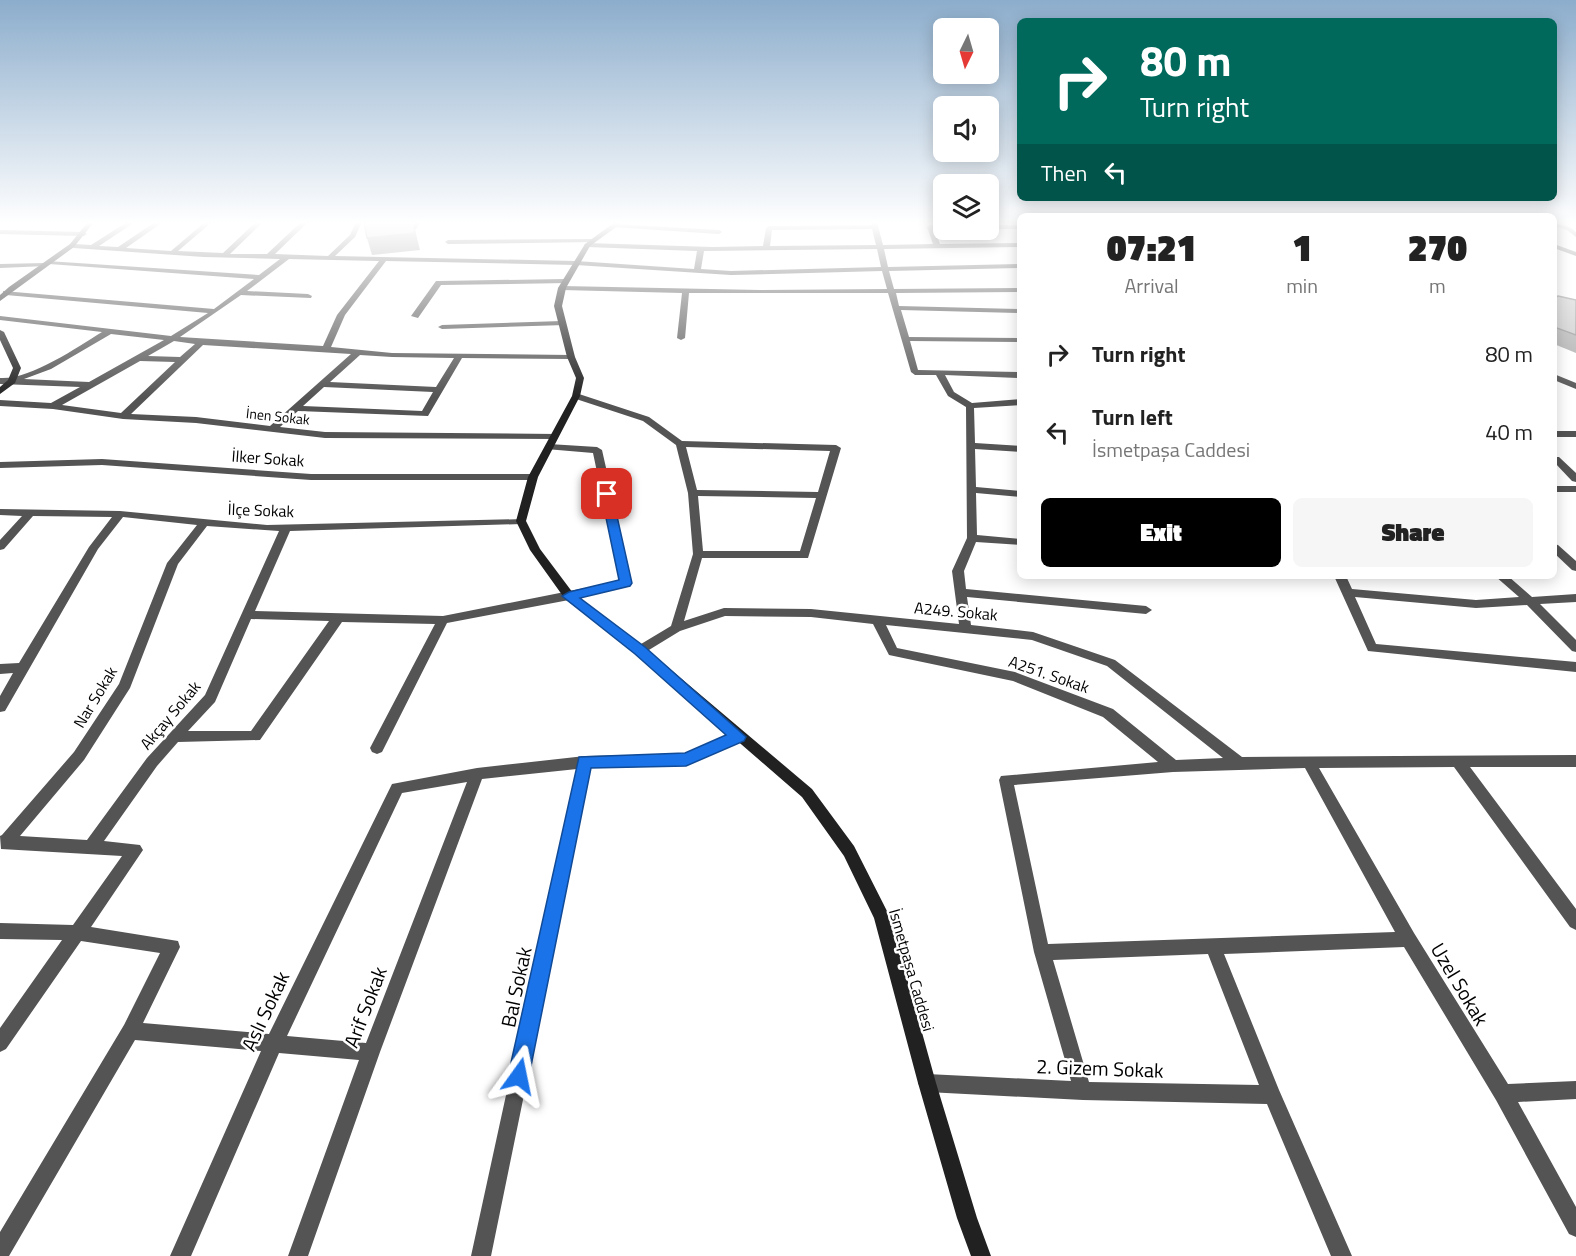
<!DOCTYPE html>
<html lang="en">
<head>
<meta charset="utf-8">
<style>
	:root { --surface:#fff; --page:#f6f6f6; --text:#222; --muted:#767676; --accent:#000 }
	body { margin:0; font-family:"Titillium Web",sans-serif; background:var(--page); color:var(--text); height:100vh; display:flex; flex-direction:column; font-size:22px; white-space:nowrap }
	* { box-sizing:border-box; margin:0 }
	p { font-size:20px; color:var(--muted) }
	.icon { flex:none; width:33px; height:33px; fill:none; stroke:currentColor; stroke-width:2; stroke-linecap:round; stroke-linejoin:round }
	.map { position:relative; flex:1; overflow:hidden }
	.details { position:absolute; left:1017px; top:213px; width:540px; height:366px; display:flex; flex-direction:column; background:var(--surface); border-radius:9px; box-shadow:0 3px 15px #0003 }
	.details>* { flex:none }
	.banner { position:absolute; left:1017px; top:18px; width:540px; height:183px; border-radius:9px; box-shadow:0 3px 15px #0003; background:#00695c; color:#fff; overflow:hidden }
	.needle { width:39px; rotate:185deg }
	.buttons { position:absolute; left:933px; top:18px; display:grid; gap:12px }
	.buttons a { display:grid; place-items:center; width:66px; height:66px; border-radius:9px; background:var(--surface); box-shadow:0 3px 15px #0003; font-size:30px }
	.pin { position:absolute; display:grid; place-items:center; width:51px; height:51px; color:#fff; margin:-26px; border-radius:12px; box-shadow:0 3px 9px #0006 }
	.me { position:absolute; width:66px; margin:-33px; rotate:12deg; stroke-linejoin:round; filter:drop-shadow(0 0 4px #0008) }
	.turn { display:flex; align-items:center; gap:21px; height:126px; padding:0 24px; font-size:27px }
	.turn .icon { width:78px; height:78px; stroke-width:2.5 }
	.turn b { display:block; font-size:42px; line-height:51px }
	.then { display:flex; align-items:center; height:57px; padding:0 24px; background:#0003; gap:12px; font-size:22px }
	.eta { display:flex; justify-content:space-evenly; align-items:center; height:102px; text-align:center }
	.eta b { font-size:36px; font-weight:800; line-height:42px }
	.button { display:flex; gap:12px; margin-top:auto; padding:12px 24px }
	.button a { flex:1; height:69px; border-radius:9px; background:var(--accent); color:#fff; font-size:24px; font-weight:800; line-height:69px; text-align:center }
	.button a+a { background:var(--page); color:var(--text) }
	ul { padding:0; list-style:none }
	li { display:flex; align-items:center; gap:18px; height:78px; padding:0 24px }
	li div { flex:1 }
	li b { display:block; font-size:22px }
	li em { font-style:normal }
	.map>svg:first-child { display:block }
</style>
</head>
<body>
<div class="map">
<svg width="1576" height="1256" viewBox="0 0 1576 1256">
	<rect width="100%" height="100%" fill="#fff"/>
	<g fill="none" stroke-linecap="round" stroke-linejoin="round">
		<g fill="#545454" fill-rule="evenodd">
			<path d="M127,222H135L99,246L118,247L155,222H163L126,248L171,251L205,222H212L178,251L223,253L256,222H263L230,254H267L301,222H308L275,254L328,256L350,235L356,222H362L355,237L335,256L576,261L694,269L697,251L587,247L584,245L587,243L713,247L763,246L766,228L769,226L872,225L871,222H877L883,245L933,244L927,227L930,225H944V229H934L940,244L1020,243V247L884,249L888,267L1020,264V268L889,271L894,289L1020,288V292L896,293L899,306L1020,309V313L901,310L909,337L1020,338V342L910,341L918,370L1020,372V378L945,375L954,392L972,403L1020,399V405L974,408L975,443L1020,446V452L975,449L976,487L1020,491V497L976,493L977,535L1020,539V545L976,542L964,571L966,589L1146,606L1152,610L1146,614L967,597L971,625L1033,632L1115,660L1242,757L1576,755V767H1470L1576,909V930L1570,927L1454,767L1319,768L1414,933L1508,1084L1576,1081V1099L1518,1102L1576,1207V1237L1569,1234L1496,1100L1404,947L1224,954L1279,1090L1352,1256H1331L1267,1104L1083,1100L927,1092L921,1089L918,1083L921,1077L927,1074L1071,1081L1034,952L999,780L1001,776L1158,762L1103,717L1013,681L889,655L873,624L811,617L725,616L680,631L644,653H636L634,650L636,647L671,626L693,554L688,493L676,445L643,421L573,398V394H579L649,417L682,441L836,445L841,448L808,558H702L684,621L724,608L811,609L959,624L952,571L967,538L966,407L948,396L936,375H915L911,372L888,293H689L685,338L681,340L677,338L682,293L562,290L558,288L562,286L760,290L887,289L882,271L731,275L576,265L386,261L345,315L331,347L392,353L571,355L575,357L571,359L462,358L428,416L298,411L280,427L325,432L557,434L559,436L554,439L325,438L196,423L123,419L53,409L0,406V400L51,403L80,387L0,384V378C30,380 76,348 102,332L0,320V316L171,336L208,313L6,295H3V291L214,309L254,279L49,264L47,263V261L259,275L280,259L204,257L74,248L71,246L74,244L91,245ZM872,229L876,245L770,246L772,230ZM877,249L881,267L731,271L701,269L704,251ZM289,259L379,261L337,315L323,346L180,337L241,295L311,298L312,296L308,294L247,291ZM111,334L164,340L89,382L24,379L51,369ZM174,341L195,344L180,357L148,356ZM203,345L351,354L270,426L196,417L131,414ZM360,355L392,357L454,358L436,387L330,382ZM140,361L175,362L121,413L62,405ZM324,387L433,392L422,411L303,406ZM686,447L830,451L818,492L697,490ZM698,496L816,498L800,551H703ZM886,625L1032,640L1107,666L1223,758L1176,760L1113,709L1015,672L897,648ZM1305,768L1395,932L1048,944L1014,785L1173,772ZM1208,954L1259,1085L1089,1082L1053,960Z"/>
			<polygon points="415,222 421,222 413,233 409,233"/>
			<polygon points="1554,222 1571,228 1576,232 1576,237 1567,230 1554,226"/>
			<polygon points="614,224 719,230 722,232 719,234 612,227 612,225"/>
			<rect x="988" y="225" width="32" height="4"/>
			<polygon points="0,230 84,232 87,234 84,236 0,234"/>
			<polygon points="592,239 594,240 594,242 448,244 445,242 448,240"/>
			<polygon points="1554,244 1576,252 1576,256 1554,248"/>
			<polygon points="44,263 47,265 46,266 0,268 0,264"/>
			<polygon points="564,279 567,279 567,283 441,285 418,318 411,316 436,281 439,281"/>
			<polygon points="562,321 565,321 565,325 442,329 438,327 442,325"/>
			<polygon points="1554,374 1576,383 1576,389 1554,380"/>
			<rect x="1554" y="431" width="22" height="6"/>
			<path d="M549,444L597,447L602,450L632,583L630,586L569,600L447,623L382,752L377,754L372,752L370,748L435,624L342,622L260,740L178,742L157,766L104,841L140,845L143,850L91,927L178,941L180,947L143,1023L269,1034L392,784L477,768L585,756L685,754L733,733L738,732L743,733L745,737L743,741L686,766L591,768L491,1256H471L577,769L482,779L380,1052L308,1256H288L359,1060L279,1053L191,1256H170L261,1051L135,1040L9,1256H0V1232L124,1025L160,953L81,941L6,1049L0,1052V1028L62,940L0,939V923L73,925L122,856L1,849L0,836L2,835L74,752L119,684L167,563L197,525L123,517L98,549L5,711L0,712V696L13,673L0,674V664L19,663L89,547L112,517L33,516L4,549L0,550V540L22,516L0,515V509L120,511L267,525L525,519L526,521L525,523L521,524L290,531L255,611L443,616L620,581L593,453L546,449V445ZM207,526L279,531L205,695L147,758L87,840L20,836L84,760L130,688L178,564ZM251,619L329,621L251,731H188L215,702ZM467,782L366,1043L287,1036L402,793Z"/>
			<polygon points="1554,457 1559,457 1576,473 1576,482 1572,481 1554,462"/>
			<polygon points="102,459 311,474 533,474 538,477 533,480 311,480 102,465 0,468 0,462"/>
			<rect x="1554" y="486" width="22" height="6"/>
			<polygon points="1554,544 1558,545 1576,561 1576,571 1572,570 1554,553"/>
			<polygon points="1334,576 1346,576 1352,589 1476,600 1519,597 1495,576 1508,576 1532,597 1576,594 1576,602 1540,604 1576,640 1576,652 1572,651 1527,605 1476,608 1355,597 1376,644 1576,662 1576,672 1368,651"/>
		</g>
		<g fill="#212121" fill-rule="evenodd">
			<polygon points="88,222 94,222 74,247 0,301 0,295 9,287 70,244"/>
			<polygon points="615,222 623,222 590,246 566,288 562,306 575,357 584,378 580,396 538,477 526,521 540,549 573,593 644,647 812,789 854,846 890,917 936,1083 977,1218 991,1256 971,1256 957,1218 918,1083 874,918 844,856 802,797 636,653 565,599 530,550 516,521 528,477 572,396 576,378 567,357 554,306 558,288 585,244"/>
			<polygon points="0,330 4,332 21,368 15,383 0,394 0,387 8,380 13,368 0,340"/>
		</g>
	</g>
	<polygon fill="#a9a9a9" points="1554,298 1576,300 1576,353 1554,344"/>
	<polygon fill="#898989" points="413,222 420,250 372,255 367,238"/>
	<g fill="#c4c4c4" stroke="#898989" stroke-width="1.5">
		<polygon points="374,222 412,222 415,233 367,238 364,223"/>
		<polygon points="1558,296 1576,300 1576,335 1554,327 1554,298"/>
	</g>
	<linearGradient id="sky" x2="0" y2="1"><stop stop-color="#8cadcc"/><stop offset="0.56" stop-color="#fff"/><stop offset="1" stop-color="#fff" stop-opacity="0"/></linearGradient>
	<rect width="1576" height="398" fill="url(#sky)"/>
	<polygon fill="#1a73e8" stroke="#114b97" stroke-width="1.5" points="607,491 612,494 632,583 630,586 580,598 645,647 746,737 744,741 686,766 591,768 529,1076 526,1084 519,1087 511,1084 508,1076 579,757 685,753 726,735 635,654 562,596 569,592 619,580 601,494"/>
	<g text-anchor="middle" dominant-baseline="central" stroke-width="5" stroke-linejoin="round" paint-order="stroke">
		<g font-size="14" fill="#000" stroke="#fff">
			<text transform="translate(278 416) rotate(6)">İnen Sokak</text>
		</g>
		<g font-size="16" fill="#000" stroke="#fff">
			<text transform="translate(268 458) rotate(4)">İlker Sokak</text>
			<text transform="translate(261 510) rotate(2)">İlçe Sokak</text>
			<text transform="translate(956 611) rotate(5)">A249. Sokak</text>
			<text transform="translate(1049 674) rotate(19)">A251. Sokak</text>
			<text transform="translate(95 697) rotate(-59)">Nar Sokak</text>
			<text transform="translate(170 715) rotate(-50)">Akçay Sokak</text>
			<text transform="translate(912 970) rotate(74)">İsmetpaşa Caddesi</text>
		</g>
		<g font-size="20" fill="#000" stroke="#fff">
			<text transform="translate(1460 984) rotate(59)">Uzel Sokak</text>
			<text transform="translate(516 987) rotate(-78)">Bal Sokak</text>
			<text transform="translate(365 1007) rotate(-69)">Arif Sokak</text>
			<text transform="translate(265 1011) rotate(-65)">Aslı Sokak</text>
			<text transform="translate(1100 1068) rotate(2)">2. Gizem Sokak</text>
		</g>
	</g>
</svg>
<div class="buttons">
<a><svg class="needle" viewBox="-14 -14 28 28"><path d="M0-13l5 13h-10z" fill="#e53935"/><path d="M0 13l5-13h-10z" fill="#767676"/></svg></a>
<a><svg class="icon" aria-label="sound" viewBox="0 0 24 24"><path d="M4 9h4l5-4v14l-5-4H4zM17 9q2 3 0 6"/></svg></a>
<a><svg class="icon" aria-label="layers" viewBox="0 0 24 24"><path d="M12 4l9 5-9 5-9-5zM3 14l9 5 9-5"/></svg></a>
</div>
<div class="pin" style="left:607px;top:494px;background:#d93025"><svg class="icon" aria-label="arrive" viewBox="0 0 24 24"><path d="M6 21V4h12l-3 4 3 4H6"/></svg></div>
<svg class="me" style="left:519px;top:1076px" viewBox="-20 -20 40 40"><path d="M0-17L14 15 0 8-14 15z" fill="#1a73e8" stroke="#fff" stroke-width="4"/></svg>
<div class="banner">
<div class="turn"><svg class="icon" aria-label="right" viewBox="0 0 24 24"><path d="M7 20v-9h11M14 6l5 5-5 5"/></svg><div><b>80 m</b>Turn right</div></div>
<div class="then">Then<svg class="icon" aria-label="left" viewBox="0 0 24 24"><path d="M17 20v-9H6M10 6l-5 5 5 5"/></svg></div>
</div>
<section class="details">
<div class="eta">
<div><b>07:21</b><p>Arrival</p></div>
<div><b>1</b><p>min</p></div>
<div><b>270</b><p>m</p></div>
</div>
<ul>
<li><svg class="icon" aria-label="right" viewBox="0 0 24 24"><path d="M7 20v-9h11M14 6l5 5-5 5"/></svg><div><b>Turn right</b></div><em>80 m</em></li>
<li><svg class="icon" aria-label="left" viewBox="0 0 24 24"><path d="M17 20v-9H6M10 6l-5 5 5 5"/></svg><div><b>Turn left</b><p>İsmetpaşa Caddesi</p></div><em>40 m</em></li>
</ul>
<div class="button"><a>Exit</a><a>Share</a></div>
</section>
</div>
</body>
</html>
